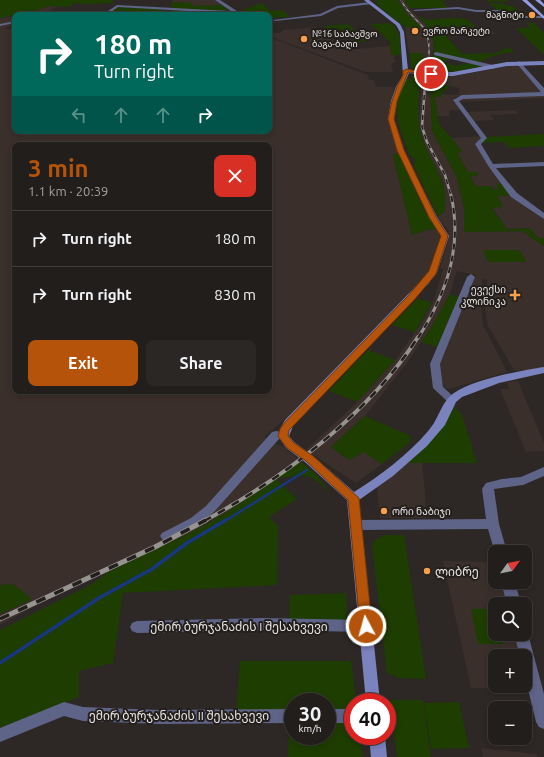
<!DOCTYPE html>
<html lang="en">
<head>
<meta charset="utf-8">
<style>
	:root { --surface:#221e1c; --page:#2a2725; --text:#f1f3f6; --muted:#a2a2a3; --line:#3f3c3b; --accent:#b45309 }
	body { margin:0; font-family:Ubuntu,"Noto Sans Georgian",sans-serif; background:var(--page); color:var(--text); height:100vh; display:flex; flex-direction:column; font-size:15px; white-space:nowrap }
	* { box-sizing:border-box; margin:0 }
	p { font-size:13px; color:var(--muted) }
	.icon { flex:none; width:22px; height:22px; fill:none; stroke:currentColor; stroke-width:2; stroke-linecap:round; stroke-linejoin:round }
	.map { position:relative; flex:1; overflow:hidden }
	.sheet { position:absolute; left:12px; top:142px; width:260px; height:252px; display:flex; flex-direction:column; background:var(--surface); border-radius:8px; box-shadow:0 2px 6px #0003,0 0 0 1px var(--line) }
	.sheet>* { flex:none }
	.hud { position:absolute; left:12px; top:12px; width:260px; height:122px; border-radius:8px; box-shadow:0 2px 6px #0003,0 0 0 1px var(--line); background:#00695c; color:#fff; overflow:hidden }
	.needle { width:26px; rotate:57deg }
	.tools { position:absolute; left:488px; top:545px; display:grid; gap:8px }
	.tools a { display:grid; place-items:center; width:44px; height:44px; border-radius:8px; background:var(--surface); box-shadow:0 2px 6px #0003,0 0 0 1px var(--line); font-size:20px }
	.speed { position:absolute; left:284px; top:693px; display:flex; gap:8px; font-size:20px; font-weight:700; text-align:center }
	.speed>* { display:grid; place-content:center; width:52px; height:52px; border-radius:50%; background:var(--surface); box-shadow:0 2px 6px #0003,0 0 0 1px var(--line); line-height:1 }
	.speed small { font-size:10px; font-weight:400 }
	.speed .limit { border:6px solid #d22; background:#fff; color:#111 }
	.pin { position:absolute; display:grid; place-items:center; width:34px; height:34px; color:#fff; margin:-17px; border:2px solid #fff; border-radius:50%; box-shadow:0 1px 4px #0007 }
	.me { position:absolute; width:44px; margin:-22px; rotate:354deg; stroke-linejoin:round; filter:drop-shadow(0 0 3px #0008) }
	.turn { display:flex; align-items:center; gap:14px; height:84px; padding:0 16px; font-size:18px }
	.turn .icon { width:52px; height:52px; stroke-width:2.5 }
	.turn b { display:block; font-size:28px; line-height:34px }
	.lanes { display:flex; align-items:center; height:38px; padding:0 16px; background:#0003; justify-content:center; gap:20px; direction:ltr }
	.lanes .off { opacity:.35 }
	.round { display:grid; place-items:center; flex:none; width:42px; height:42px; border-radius:8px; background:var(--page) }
	.headline { display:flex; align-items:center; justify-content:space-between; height:68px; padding:0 16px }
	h1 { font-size:24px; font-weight:600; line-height:30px; color:var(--accent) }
	.button { display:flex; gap:8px; margin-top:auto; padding:8px 16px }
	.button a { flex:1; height:46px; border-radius:8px; background:var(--accent); color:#fff; font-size:16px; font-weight:600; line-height:46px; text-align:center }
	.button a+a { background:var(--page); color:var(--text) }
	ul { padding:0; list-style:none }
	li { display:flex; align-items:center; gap:12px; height:56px; padding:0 16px; border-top:1px solid var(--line) }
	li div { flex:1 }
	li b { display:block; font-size:15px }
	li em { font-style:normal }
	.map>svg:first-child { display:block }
</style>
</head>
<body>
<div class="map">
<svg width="544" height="757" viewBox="0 0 544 757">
	<rect width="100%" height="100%" fill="#2d2825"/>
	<g fill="#3a2f2a" fill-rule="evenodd">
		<polygon points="173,0 215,0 224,5 192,6 192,3 172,2"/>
		<polygon points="398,0 405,0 409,8 430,29 434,44 430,79 432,131 457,177 464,208 464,232 522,231 544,246 544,368 517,371 514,370 488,326 485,309 487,280 482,279 481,306 483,325 507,372 449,389 445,388 441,377 440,364 476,275 457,271 449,296 431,328 406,364 365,416 331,447 349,460 364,452 382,464 356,483 306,450 357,402 395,360 421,324 434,300 443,269 440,268 447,246 449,231 439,219 438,216 444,212 443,181 426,150 419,124 423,53 409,53 405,27 420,26 407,14"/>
		<polygon points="49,6 65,7 56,7 49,11 56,12 47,15 19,15"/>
		<path d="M15,16V23L4,29H15V131H269V37L368,75L369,80H374L376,87H395L390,105L389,118L399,154H393L412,234L427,230L437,229L440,237L430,268L424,278L295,410L265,436L266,440L282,446L301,462L230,510L196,530L31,608L0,625V614L31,600L13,584L0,585V18ZM15,145H269V391H15Z"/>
		<polygon points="315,27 337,44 335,45 342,50 390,46 393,48 395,63 391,63 393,72 365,72 269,36 269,33 280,33 283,31 282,30"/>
		<polygon points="440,27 488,27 496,34 449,35"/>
		<polygon points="510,65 519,66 542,93 455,97 454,99 463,110 450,110 449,116 437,116 435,97 442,97 441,94 458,95 460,88 444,85 435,78 466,74"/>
		<polygon points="544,95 544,98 459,102 459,98"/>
		<polygon points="515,110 518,114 490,115 494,120 473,121 466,112"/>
		<polygon points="482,136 483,137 478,142 504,183 500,189 494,190 491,186 476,186 470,176 478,175 476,172 468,172 457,153 461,152 452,138"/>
		<polygon points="512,195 544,218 544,238 539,238 529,228 507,229 492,207 498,196"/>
		<polygon points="518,381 544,443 544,451 526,452 500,389 509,389 507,382"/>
		<polygon points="410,457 422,461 427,518 380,518 377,487 387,476"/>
		<polygon points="443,561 495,562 495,582 504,582 510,604 495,604 495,634 517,634 523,656 495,656 495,686 525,686 525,663 531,689 471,688"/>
		<polygon points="481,748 537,754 537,757 483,757"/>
	</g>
	<g fill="#1e3d00">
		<polygon points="0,0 112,0 114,3 87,4 75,3 69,7 49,6 28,13 0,18"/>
		<polygon points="376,0 398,0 407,14 420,26 420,28 405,27 379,7"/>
		<polygon points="405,0 448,0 442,1 448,8 409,8"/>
		<path d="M486,0H507L509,2L489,1L490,3C498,2 504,5 513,6L519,11H498Z"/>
		<polygon points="172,2 193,3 192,6 224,5 230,9 223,11 173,9 171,7"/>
		<polygon points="262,3 270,11 283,10 290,17 269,18 269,15 245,15 242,13 249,12 242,10"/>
		<polygon points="120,7 123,7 163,9 161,15 109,15 115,8"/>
		<polygon points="176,10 237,13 240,15 236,13 170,15 172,11"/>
		<path d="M418,16L428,20L451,18L467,19L476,27H440L449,35L447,37L462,54L497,53L508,47L514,51L513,53C503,52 491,57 482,61L481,63L452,57L445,61L446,63L455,66L471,63L485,66L459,71L431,73C434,47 439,36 418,16Z"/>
		<path d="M389,23C401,27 400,44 401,55H391L390,45L391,43L371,24Z"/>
		<polygon points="526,23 534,23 544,33 544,55 516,28 531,28"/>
		<polygon points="348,24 369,41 355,42 338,28 326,29 324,26"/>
		<polygon points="409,53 423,53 422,73 416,71 411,67"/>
		<path d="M412,75H421C419,93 416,116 421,134C428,161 452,183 444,212L438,216L414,166L415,161L414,158L410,156C400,128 389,110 405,80L410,79Z"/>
		<polygon points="430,76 438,77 435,79 444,85 450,86 441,94 442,97 435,97 439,124 452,138 462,152 457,153 468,172 476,172 479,175 470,176 476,186 491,186 494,190 499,189 496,184 504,183 512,195 498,196 503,207 492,208 507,229 529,228 538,238 544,238 544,246 522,231 464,232 464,208 457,177 432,131"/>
		<polygon points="544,134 544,146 509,148 504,142 481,143 484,137"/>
		<polygon points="393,154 399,154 425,212 437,229 427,230 412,235"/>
		<polygon points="483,250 520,250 526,262 488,262"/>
		<polygon points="450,294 459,297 437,347 421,342 431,328"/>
		<polygon points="417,299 432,302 415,332 392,325"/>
		<polygon points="368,350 395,360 357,402 329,391"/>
		<polygon points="453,405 462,415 477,463 407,463"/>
		<polygon points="365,416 411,436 410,442 382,464 364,452 349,460 331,447"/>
		<path d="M301,462L316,474L333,497C312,473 307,474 276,479L297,499L269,517L278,526L277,585L123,593L113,663L79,671V697L0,730V630L88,586L104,576L108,572L196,530L230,510Z"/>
		<polygon points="384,535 404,535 426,679 399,678 387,673 372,545 375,540"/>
		<polygon points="13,584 30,597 31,600 0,614 0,585"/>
		<polygon points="346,593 347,623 289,621 290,595"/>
		<polygon points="471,609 494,609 495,634 500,634 503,644 478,644"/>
		<polygon points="240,661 351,661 356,702 353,702 353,712 327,712 327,702 293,702 293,712 236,713"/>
		<polygon points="390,700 423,700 431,757 397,757"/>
		<polygon points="459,702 469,748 431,749 424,703"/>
		<polygon points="353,719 353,736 360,736 363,757 288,757 289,721 293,721 293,736 327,736 327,720"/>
	</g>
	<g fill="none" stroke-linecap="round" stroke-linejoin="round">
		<polyline stroke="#173780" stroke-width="2.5" points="225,521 307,470"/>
		<polyline stroke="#173780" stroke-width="3.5" points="0,663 99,598 152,569 187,543 226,520"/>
		<g fill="#5e6388" fill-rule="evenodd">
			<polygon points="215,0 220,0 240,13 238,14 118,7 107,15 102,15 117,5 231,11"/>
			<polygon points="370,2 372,4 338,8 321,16 275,21 273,20 320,14 337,6"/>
			<polygon points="458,7 476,10 497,10 508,12 514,16 543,16 544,18 513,18 497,12 476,12 458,9 415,11 413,10"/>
			<polygon points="60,12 94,14 96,15 42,15"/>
			<polygon points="15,21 15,23 0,26 0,24"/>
			<polygon points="436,52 493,65 496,67 493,69 434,55 434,53"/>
			<polygon points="519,61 544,88 544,96 463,99 459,101 487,138 481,144 493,164 544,162 544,166 496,168 517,193 544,213 544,219 511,197 489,167 475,144 481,138 453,100 462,95 541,92 517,64 516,63"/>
			<polygon points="471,274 475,277 440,364 443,387 457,400 452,403 448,402 433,388 430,364 467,277"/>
			<polygon points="276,431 287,433 288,436 287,439 279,439 214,512 199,524 170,539 166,541 162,539 160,536 162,533 191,518 206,506 272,432"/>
			<polygon points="544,467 544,476 523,485 494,489 499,524 507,552 495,553 488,529 356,530 352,528 350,525 352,522 356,520 486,519 482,489 486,483 502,479 521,477"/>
			<polygon points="501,582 515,582 521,604 507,604"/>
			<polygon points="262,618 366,620 371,622 373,626 371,630 366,632 262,630 137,633 132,631 130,627 132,623 137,621"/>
			<polygon points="525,629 528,634 544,694 544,729 539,727 536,722 525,677 525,656 520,656 514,634 525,634"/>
			<polygon points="64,702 83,707 158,710 293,709 293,723 158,724 83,721 64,716 0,742 0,728"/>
			<rect x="327" y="709" width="26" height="14"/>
		</g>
		<g fill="#7b83be" fill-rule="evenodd">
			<path d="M364,0H369L400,24L404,32L408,70L431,72H453L507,62L544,61V65L507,66L453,76H431L409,73L397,101L394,119L403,150L437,217L449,236L437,272L429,283L293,426L289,436L294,442L313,456L354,492C381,475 408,455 429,430C439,419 441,402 454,393C475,379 519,371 544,367V373L499,383L462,397L456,402L445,425L427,446L393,476L359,500L380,702H366L347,500L305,462L286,448L278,436L280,429L285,420L423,279L429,272L441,236L429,217L397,150L388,119L391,101L396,87L403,75L400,32L396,25Z"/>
			<polygon points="369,736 385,736 387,757 371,757"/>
		</g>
		<g fill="#929ce7" fill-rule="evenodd">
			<polygon points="522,0 527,0 544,16 544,19"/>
			<polygon points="535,0 540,0 544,4 544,7"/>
		</g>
		<g stroke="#979390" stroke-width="1.5">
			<path id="rail-far4" d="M401,0C406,11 415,18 423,27C434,42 427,69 425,86"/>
		</g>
		<g stroke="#979390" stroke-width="2.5">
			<polyline id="rail-far3" points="425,85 422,127 427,142 445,175 451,196"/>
		</g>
		<g stroke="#979390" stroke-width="3">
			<path id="rail-far2" d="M418,338C446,294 463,248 451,195"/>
		</g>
		<g stroke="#979390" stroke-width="4">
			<path id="rail-far1" d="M204,521C284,478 369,414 418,337"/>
		</g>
		<g stroke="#979390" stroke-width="5">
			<polyline id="rail" points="0,619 155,547 206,520"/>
		</g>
		<use href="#rail-far4" stroke="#231f1c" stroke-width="1" stroke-dasharray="3.5" stroke-linecap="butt"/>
		<use href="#rail-far3" stroke="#231f1c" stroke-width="1.5" stroke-dasharray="5" stroke-linecap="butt"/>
		<use href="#rail-far2" stroke="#231f1c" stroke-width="2" stroke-dasharray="6" stroke-linecap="butt"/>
		<use href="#rail-far1" stroke="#231f1c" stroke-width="2.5" stroke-dasharray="8" stroke-linecap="butt"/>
		<use href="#rail" stroke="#231f1c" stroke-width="3.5" stroke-dasharray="10" stroke-linecap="butt"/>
	</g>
	<polygon fill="#b45309" stroke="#753606" points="406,69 433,74 431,75 408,72 397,101 394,119 404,150 436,217 448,236 436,274 414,300 293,426 289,430 288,436 294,443 313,456 359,498 372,626 370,630 366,631 362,630 360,626 348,500 306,461 287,448 278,436 280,429 286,421 408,296 429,271 441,236 429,217 397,150 388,119 392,101 397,87 403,75 403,71"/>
	<g fill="#f9a04c" stroke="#231f1c" stroke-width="1.5">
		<circle cx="532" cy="15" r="4"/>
		<circle cx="415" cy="31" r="4"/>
		<circle cx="304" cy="39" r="4"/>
		<path d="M513 289h4v4h4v4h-4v4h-4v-4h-4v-4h4z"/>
		<circle cx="384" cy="511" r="4"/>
		<circle cx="427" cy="571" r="4"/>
	</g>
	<g text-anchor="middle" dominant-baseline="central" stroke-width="4" stroke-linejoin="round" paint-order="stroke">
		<g font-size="9" fill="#e8e5e3" stroke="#231f1c" text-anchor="start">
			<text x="524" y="15" text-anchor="end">მაგნიტი</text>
			<text x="423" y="31">ევრო მარკეტი</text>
			<text x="312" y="34">№16 საბავშვო<tspan x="312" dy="10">ბაგა-ბაღი</tspan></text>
		</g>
		<g font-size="10" fill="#e8e5e3" stroke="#231f1c" text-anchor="end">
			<text x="506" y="289">ევექსი<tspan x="506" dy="12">კლინიკა</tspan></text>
			<text x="392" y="511" text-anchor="start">ორი ნაბიჯი</text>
		</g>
		<g font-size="12" fill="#e8e5e3" stroke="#231f1c" text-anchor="start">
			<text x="435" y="571">ლიბრე</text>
		</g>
		<g font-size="12" fill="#e8e5e3" stroke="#231f1c">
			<text x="239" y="626">ემირ ბურჯანაძის I შესახვევი</text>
			<text x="179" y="715">ემირ ბურჯანაძის II შესახვევი</text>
		</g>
	</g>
</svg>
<div class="tools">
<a><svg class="needle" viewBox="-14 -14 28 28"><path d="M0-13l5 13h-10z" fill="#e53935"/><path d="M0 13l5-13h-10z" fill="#a2a2a3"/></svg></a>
<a><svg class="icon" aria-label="search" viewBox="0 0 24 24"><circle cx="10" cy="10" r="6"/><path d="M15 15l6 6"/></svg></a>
<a>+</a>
<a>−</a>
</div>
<div class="speed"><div>30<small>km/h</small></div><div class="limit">40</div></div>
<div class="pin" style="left:431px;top:74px;background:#d93025"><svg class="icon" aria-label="arrive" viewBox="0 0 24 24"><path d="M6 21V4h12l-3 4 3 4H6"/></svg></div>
<svg class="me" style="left:366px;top:626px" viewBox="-20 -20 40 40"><circle r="17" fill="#b45309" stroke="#fff" stroke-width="3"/><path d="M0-11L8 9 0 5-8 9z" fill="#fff"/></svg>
<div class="hud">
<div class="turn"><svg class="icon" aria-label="right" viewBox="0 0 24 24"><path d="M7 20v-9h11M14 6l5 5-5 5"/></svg><div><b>180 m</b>Turn right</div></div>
<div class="lanes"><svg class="icon off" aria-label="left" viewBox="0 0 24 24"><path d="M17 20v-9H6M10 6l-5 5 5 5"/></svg><svg class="icon off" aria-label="ahead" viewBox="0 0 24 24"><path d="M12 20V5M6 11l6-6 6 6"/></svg><svg class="icon off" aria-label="ahead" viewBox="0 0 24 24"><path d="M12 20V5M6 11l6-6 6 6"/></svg><svg class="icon" aria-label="right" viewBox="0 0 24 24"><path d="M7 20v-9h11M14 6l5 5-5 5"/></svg></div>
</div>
<section class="sheet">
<div class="headline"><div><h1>3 min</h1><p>1.1 km · 20:39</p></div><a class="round" style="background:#d93025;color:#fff"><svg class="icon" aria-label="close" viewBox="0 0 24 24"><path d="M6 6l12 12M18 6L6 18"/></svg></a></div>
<ul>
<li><svg class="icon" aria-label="right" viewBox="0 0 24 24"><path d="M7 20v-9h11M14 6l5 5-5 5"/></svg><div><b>Turn right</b></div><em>180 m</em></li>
<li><svg class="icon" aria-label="right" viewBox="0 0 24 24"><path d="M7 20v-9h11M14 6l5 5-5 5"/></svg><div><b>Turn right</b></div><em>830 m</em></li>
</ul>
<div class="button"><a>Exit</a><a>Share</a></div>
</section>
</div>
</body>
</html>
